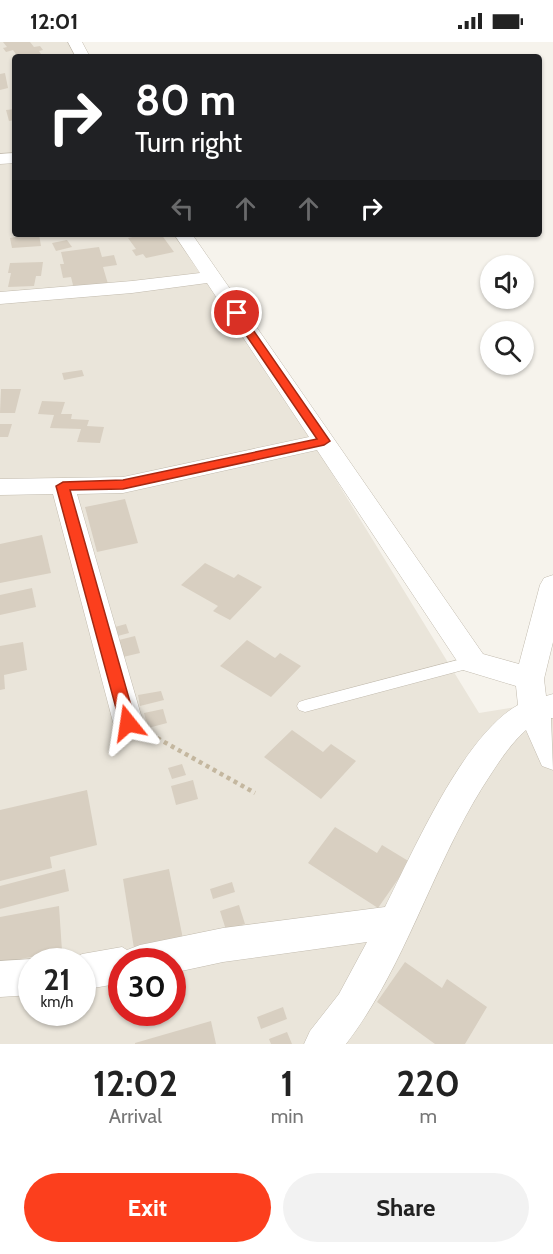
<!DOCTYPE html>
<html lang="en">
<head>
<meta charset="utf-8">
<style>
	:root { --surface:#fff; --page:#f2f2f2; --text:#222; --muted:#767676; --accent:#fc3f1d }
	body { margin:0; font-family:Cabin,sans-serif; background:var(--page); color:var(--text); height:100vh; display:flex; flex-direction:column; font-size:22px; white-space:nowrap }
	* { box-sizing:border-box; margin:0 }
	p { font-size:20px; color:var(--muted) }
	.icon { flex:none; width:33px; height:33px; fill:none; stroke:currentColor; stroke-width:2; stroke-linecap:round; stroke-linejoin:round }
	.map { position:relative; height:1002px; overflow:hidden }
	.side { display:flex; flex-direction:column; background:var(--surface); flex:1 }
	.side>* { flex:none }
	.guide { position:absolute; left:12px; top:12px; width:530px; height:183px; border-radius:6px; box-shadow:0 2px 4px #0004; background:#202124; color:#fff; overflow:hidden }
	.controls { position:absolute; left:480px; top:213px; display:grid; gap:12px }
	.controls a { display:grid; place-items:center; width:54px; height:54px; border-radius:50%; background:var(--surface); box-shadow:0 2px 4px #0004; font-size:30px }
	.speed { position:absolute; left:18px; top:906px; display:flex; gap:12px; font-size:30px; font-weight:700; text-align:center }
	.speed>* { display:grid; place-content:center; width:78px; height:78px; border-radius:50%; background:var(--surface); box-shadow:0 2px 4px #0004; line-height:1 }
	.speed small { font-size:15px; font-weight:400 }
	.speed .limit { border:9px solid #d22; background:#fff; color:#111 }
	.pin { position:absolute; display:grid; place-items:center; width:51px; height:51px; color:#fff; margin:-26px; border:3px solid #fff; border-radius:50%; box-shadow:0 2px 6px #0007 }
	.me { position:absolute; width:66px; margin:-33px; rotate:345deg; stroke-linejoin:round; filter:drop-shadow(0 0 4px #0008) }
	.turn { display:flex; align-items:center; gap:21px; height:126px; padding:0 24px; font-size:27px }
	.turn .icon { width:78px; height:78px; stroke-width:2.5 }
	.turn b { display:block; font-size:42px; line-height:51px }
	.lanes { display:flex; align-items:center; height:57px; padding:0 24px; background:#0003; justify-content:center; gap:30px; direction:ltr }
	.lanes .off { opacity:.35 }
	.eta { display:flex; justify-content:space-evenly; align-items:center; height:102px; text-align:center }
	.eta b { font-size:36px; font-weight:800; line-height:42px }
	.button { display:flex; gap:12px; margin-top:auto; padding:12px 24px }
	.button a { flex:1; height:69px; border-radius:36px; background:var(--accent); color:#fff; font-size:24px; font-weight:800; line-height:69px; text-align:center }
	.button a+a { background:var(--page); color:var(--text) }
	.status { display:flex; justify-content:space-between; align-items:center; height:42px; padding:0 30px; background:var(--surface); direction:ltr }
	.status svg { height:16px; fill:currentColor }
	.map>svg:first-child { display:block }
</style>
</head>
<body>
<div class="status"><b>12:01</b><svg viewBox="0 0 49 12"><path d="M0 12V9h3v3zM5 12V6h3v6zM10 12V3h3v9zM15 12V0h3v12zM26 1h20v11H26zM47 4h2v5h-2z"/></svg></div>
<div class="map">
<svg width="553" height="1002" viewBox="0 0 553 1002">
	<rect width="100%" height="100%" fill="#f6f3ec"/>
	<path fill="#eae5da" fill-rule="evenodd" d="M0,0H67L77,15H15V192H185L479,671L553,659V1002H0ZM32,920H82V970H32ZM122,920H172V970H122Z"/>
	<g fill="#d8cfc1">
		<polygon points="3,0 30,0 34,5 40,4 43,8 39,9 41,12 18,15 13,8 6,10 3,6 7,5"/>
		<polygon points="5,31 8,46 0,48 0,32"/>
		<polygon points="15,67 15,78 9,79 6,68"/>
		<polygon points="16,192 39,192 41,204 12,206 10,196 16,195"/>
		<polygon points="145,192 161,192 174,210 146,216 143,212 136,214 132,208 136,207 128,196"/>
		<polygon points="67,198 72,205 56,209 52,201"/>
		<polygon points="99,205 102,215 114,213 117,223 103,225 108,242 74,247 71,235 63,236 60,222 64,222 61,210"/>
		<polygon points="43,220 41,234 36,234 34,244 8,245 11,231 8,231 10,221"/>
		<polygon points="82,328 84,334 64,338 62,331"/>
		<polygon points="1,347 21,347 15,371 0,371"/>
		<polygon points="42,359 65,360 61,372 72,372 71,377 89,378 87,384 104,385 100,401 77,400 81,387 50,386 54,373 38,372"/>
		<polygon points="0,382 12,382 8,395 0,395"/>
		<polygon points="125,457 138,501 97,510 85,465"/>
		<polygon points="42,493 51,531 0,541 0,502"/>
		<polygon points="205,521 234,536 238,532 262,545 230,578 213,569 218,564 181,543"/>
		<polygon points="32,546 36,565 0,573 0,553"/>
		<polygon points="126,582 129,591 114,595 111,586"/>
		<polygon points="135,594 140,611 123,615 119,598"/>
		<polygon points="247,598 275,616 280,611 301,624 271,655 220,624"/>
		<polygon points="23,600 27,628 4,633 5,647 0,648 0,604"/>
		<polygon points="161,649 164,658 140,664 138,653"/>
		<polygon points="163,667 167,681 148,686 144,671"/>
		<polygon points="292,688 323,710 331,702 356,719 321,757 264,715"/>
		<polygon points="182,722 186,733 172,737 168,726"/>
		<polygon points="193,738 198,757 176,763 171,744"/>
		<polygon points="87,748 97,803 50,815 52,826 0,839 0,768"/>
		<polygon points="335,785 377,811 382,803 410,820 378,866 308,821"/>
		<polygon points="65,827 69,849 0,867 0,844"/>
		<polygon points="169,827 185,907 136,919 123,837"/>
		<polygon points="232,840 235,850 213,857 210,847"/>
		<polygon points="239,863 245,882 226,888 220,869"/>
		<polygon points="59,864 62,909 0,921 0,875"/>
		<polygon points="405,920 442,946 447,937 487,965 465,1002 435,1002 377,960"/>
		<polygon points="283,965 287,977 261,987 257,975"/>
		<polygon points="211,979 216,1002 135,1002 135,1001"/>
		<polygon points="287,990 292,1002 271,1002 269,997"/>
	</g>
	<g fill="none" stroke-linecap="round" stroke-linejoin="round">
		<g stroke="#c2bbae" stroke-width="1">
			<polygon id="service" points="473,614 478,616 481,620 478,624 305,670 299,668 297,664 299,660 305,658"/>
		</g>
		<g stroke="#c2bbae" stroke-width="1">
			<g id="minor">
				<polygon points="68,0 82,0 90,15 76,15"/>
				<polygon points="15,111 15,121 0,122 0,112"/>
				<path d="M174,192H192L483,612L519,622L540,543L544,536L553,533V600L544,637L546,654L553,652V676H551L553,728L542,724L526,688C508,704 495,726 482,746C431,828 405,925 346,1002H304L310,989L339,952L367,900L223,920L172,931V920H122V941L82,948V920H69L82,912L122,905L127,908L140,903L223,886L385,865C414,808 463,694 518,663L516,644L463,628L317,408L123,451L77,452L143,680L139,689L128,692L117,689L113,680L53,452L0,453V437L123,435L309,395L207,241L132,251L0,262V250L132,239L200,231Z"/>
				<polygon points="32,917 38,920 32,920 32,953 0,955 0,919"/>
			</g>
		</g>
		<polyline stroke="#c4b79f" stroke-width="4.5" stroke-dasharray="4 4" stroke-linecap="butt" points="150,692 255,751"/>
		<use href="#service" fill="#fff" fill-rule="evenodd"/>
		<use href="#minor" fill="#fff" fill-rule="evenodd"/>
	</g>
	<polygon fill="#fc3f1d" stroke="#a42913" stroke-width="1.5" points="237,268 240,269 330,399 324,403 123,447 70,448 136,681 133,685 128,687 122,685 120,681 56,444 63,440 123,438 317,397 231,271"/>
</svg>
<div class="controls">
<a><svg class="icon" aria-label="sound" viewBox="0 0 24 24"><path d="M4 9h4l5-4v14l-5-4H4zM17 9q2 3 0 6"/></svg></a>
<a><svg class="icon" aria-label="search" viewBox="0 0 24 24"><circle cx="10" cy="10" r="6"/><path d="M15 15l6 6"/></svg></a>
</div>
<div class="speed"><div>21<small>km/h</small></div><div class="limit">30</div></div>
<div class="pin" style="left:237px;top:271px;background:#d93025"><svg class="icon" aria-label="arrive" viewBox="0 0 24 24"><path d="M6 21V4h12l-3 4 3 4H6"/></svg></div>
<svg class="me" style="left:128px;top:681px" viewBox="-20 -20 40 40"><path d="M0-17L14 15 0 8-14 15z" fill="#fc3f1d" stroke="#fff" stroke-width="4"/></svg>
<div class="guide">
<div class="turn"><svg class="icon" aria-label="right" viewBox="0 0 24 24"><path d="M7 20v-9h11M14 6l5 5-5 5"/></svg><div><b>80 m</b>Turn right</div></div>
<div class="lanes"><svg class="icon off" aria-label="left" viewBox="0 0 24 24"><path d="M17 20v-9H6M10 6l-5 5 5 5"/></svg><svg class="icon off" aria-label="ahead" viewBox="0 0 24 24"><path d="M12 20V5M6 11l6-6 6 6"/></svg><svg class="icon off" aria-label="ahead" viewBox="0 0 24 24"><path d="M12 20V5M6 11l6-6 6 6"/></svg><svg class="icon" aria-label="right" viewBox="0 0 24 24"><path d="M7 20v-9h11M14 6l5 5-5 5"/></svg></div>
</div>
</div>
<section class="side">
<div class="eta">
<div><b>12:02</b><p>Arrival</p></div>
<div><b>1</b><p>min</p></div>
<div><b>220</b><p>m</p></div>
</div>
<div class="button"><a>Exit</a><a>Share</a></div>
</section>
</body>
</html>
